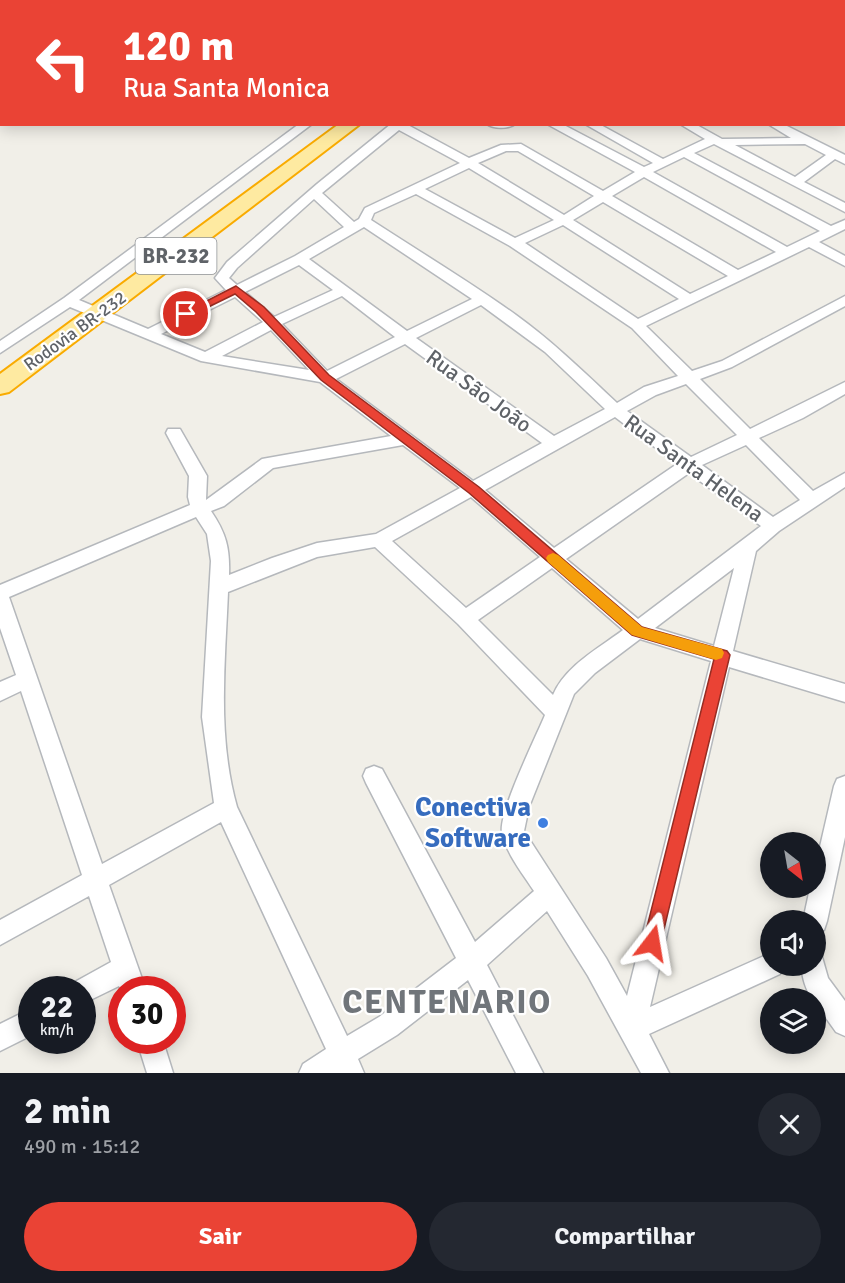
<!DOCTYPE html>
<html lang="pt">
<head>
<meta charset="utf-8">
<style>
	:root { --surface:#171b24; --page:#242831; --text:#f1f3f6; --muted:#9ea1a6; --accent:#ea4335 }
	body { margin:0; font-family:Signika,sans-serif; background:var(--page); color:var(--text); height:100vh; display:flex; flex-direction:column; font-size:22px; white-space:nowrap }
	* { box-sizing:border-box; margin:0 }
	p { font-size:20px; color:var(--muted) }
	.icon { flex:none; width:33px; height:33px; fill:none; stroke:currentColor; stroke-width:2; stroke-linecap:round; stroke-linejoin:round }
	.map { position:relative; height:1073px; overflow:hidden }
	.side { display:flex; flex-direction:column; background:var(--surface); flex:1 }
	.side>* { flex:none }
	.hud { position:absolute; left:0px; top:0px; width:846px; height:126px; box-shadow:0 3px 15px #0003; background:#ea4335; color:#fff; overflow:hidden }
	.needle { width:39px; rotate:149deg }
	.tools { position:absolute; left:760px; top:832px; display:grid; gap:12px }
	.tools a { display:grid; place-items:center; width:66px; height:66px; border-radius:50%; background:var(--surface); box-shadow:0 3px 15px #0003; font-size:30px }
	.speed { position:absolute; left:18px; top:976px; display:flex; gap:12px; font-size:30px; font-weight:700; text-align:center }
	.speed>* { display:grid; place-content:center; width:78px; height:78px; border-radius:50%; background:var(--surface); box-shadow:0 3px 15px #0003; line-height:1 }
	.speed small { font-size:15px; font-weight:400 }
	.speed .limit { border:9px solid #d22; background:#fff; color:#111 }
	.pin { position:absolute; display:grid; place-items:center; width:51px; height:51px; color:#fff; margin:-26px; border:3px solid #fff; border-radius:50%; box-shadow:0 2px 6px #0007 }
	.me { position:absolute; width:66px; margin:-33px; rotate:14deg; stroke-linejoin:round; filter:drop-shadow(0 0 4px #0008) }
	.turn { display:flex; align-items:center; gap:21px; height:126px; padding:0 24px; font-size:27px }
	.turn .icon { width:78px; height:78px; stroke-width:2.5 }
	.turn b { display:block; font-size:42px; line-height:51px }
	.round { display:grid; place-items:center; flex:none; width:63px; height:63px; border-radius:32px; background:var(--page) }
	.overview { display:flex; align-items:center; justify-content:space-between; height:102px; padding:0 24px }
	h1 { font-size:36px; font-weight:800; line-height:45px }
	.primary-button { display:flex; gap:12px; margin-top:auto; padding:12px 24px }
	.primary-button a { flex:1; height:69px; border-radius:36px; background:var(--accent); color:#fff; font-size:24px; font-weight:800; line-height:69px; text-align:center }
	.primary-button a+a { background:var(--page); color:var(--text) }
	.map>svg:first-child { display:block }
</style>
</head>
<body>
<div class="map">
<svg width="845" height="1073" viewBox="0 0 845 1073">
	<rect width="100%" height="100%" fill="#f1efe8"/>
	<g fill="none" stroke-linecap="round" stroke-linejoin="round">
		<g stroke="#b5b8bc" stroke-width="3">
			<polygon id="service" points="131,0 136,0 137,2 132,2"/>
		</g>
		<g stroke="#b5b8bc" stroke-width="3">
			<g id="minor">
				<polygon points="475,0 485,0 474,2"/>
				<polygon points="545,0 555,0 545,2"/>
				<polygon points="731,0 742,0 730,2"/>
				<rect x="844" y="59" width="1" height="6"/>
				<path d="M299,124H312L79,300L148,329L226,290L215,278L227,262L317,184L391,124H406L469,158L501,145L521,144L603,191L635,172L547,124H562L644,167L653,163L585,124H599L663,159L705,139L680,124H695L722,139L791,138L768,124H783L845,155V164L835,159L804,182L845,203V212L714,144L694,153L831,226L845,220V229L819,242L845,256V266L809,247L646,326L692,371L722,361L845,296V306L732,367L700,379L750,429L845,382V394L803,418L759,438L813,491L845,473V487L779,531L756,551L733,651L845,684V702L729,667L650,1007L771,953V966H783L780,974L649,1034L669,1073H641L588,976L547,911L487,965L543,1073H516L468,980L397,1035L358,1059L364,1073H299L303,1064L326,1049L221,822L109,885L146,990H122V993L119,986L82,1004V990H70L73,983L111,962L89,896L0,945V920L82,875L21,691L0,701V682L16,675L0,628V585L190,505L188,497L189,476L166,433L168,429H180L207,476L206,500L262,459L391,436L320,382L201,361L70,307L0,353V341L64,298ZM399,130L460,163L365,208L359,219L354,222L322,193ZM805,144L826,155L795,177L735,145ZM506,151H518L594,196L564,215L478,163ZM684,157L820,231L787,247L653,172ZM469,168L554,220L515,238L425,189ZM644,177L776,252L738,270L612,196ZM416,194L510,246L632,328L678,376L644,387L617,403C584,372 552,341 516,315C470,282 420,252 371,220L374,213ZM314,199L344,227L295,256L237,285L229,278L237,268ZM603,202L728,276L690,294L573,220ZM563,225L679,299L638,319L525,243ZM364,227L472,299L407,331L309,259ZM299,265L333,290L274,317L245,292ZM342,296L395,337L327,371L282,324ZM235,297L263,322L205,352L161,334ZM481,305L545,352L605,409L554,436L416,338ZM271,330L309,370L222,356ZM405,344L542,443L473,481L336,379ZM686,384L737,435L691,457L627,411L656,395ZM615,417L677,464L554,548L485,490ZM403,445L460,488L376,534L317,543L272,558L229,575C230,548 226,533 211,511L224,506L273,468ZM746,445L800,500L773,517L702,465ZM689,473L761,526L638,619L566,559ZM471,497L540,557L466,608L392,541ZM196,517L207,534L211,561L202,717L214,803L102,864L9,597ZM375,547L458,624L545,715C536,737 498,813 502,833C506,853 523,874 534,891L475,942L382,769L374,766L366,769L363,776L366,783L456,958L379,1017L347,1036L237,807C217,736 225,664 228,592L317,557ZM552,568L623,630C599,648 565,666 553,695L478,620ZM734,568L714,646L655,628ZM640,639L711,661L627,996L606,958L524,831L529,807L574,694L595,673Z"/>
				<path d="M487,124H515C509,129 493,129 487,124Z"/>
				<polygon points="845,776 845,837 827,921 824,930 816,933 816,921 803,921 810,888 816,888 816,864 834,786 837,779"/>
				<path d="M816,955L822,957L828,978L845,1001V1036L836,1032L816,1004V999H812C805,988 803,979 801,966H816Z"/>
				<polygon points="32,1008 32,1035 0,1051 0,1024"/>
				<polygon points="137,1041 163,1041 173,1073 147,1073"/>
			</g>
		</g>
		<g stroke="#f9ab00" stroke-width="4">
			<g id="trunk">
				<polygon points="508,0 523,0 507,2"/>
				<polygon points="339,124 360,124 9,392 0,394 0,374"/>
			</g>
		</g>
		<use href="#service" fill="#fff" fill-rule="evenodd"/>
		<use href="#minor" fill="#fff" fill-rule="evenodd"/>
		<use href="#trunk" fill="#feeaa1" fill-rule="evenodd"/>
	</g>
	<polygon fill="#ea4335" stroke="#982c22" stroke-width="1.5" points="236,286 264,307 329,375 479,487 642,627 727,651 730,655 659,950 652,952 645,950 643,943 714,659 632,635 469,493 321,380 256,312 235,294 190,316 186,317 181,314"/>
	<polygon fill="#f59e0b" points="553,553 558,555 642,627 722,649 724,653 722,658 716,660 632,635 548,562 546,558 548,555"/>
	<circle fill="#3f7fe0" stroke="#fff" stroke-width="2" cx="543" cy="823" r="6"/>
	<g text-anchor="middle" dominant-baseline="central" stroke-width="4.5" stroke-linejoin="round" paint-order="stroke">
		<g font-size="18" fill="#5f6368" stroke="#fff">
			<text transform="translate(75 331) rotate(-36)">Rodovia BR-232</text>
		</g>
		<rect fill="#fff" stroke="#8f9295" stroke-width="1.5" x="135.5" y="238" width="81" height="36" rx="4.5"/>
		<g font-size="21" font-weight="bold" fill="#5f6368">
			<text x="176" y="256">BR-232</text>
		</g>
		<g font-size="22" fill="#5f6368" stroke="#fff">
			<text transform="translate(479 391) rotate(36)">Rua São João</text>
			<text transform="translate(694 468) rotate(36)">Rua Santa Helena</text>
		</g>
		<g font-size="27" font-weight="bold" fill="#366cbe" stroke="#fff" text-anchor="end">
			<text x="531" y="807">Conectiva<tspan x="531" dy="31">Software</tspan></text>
		</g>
		<g font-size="33" font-weight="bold" letter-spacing="1.5" fill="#70757a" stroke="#fff">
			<text x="447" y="1002">CENTENARIO</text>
		</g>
	</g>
</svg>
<div class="tools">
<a><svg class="needle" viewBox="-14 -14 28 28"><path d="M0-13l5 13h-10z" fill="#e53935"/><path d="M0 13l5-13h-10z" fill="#9ea1a6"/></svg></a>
<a><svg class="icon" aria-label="sound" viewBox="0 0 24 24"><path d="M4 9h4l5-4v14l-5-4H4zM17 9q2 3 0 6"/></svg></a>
<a><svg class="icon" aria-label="layers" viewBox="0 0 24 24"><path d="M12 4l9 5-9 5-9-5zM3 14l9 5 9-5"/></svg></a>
</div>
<div class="speed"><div>22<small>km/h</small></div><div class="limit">30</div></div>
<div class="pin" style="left:186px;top:314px;background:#d93025"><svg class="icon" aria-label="arrive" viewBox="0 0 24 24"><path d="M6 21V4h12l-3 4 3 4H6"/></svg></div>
<svg class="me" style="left:652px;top:943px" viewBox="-20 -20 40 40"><path d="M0-17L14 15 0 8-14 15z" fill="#ea4335" stroke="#fff" stroke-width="4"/></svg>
<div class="hud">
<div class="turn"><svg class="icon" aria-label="left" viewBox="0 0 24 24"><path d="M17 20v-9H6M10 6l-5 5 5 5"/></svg><div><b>120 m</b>Rua Santa Monica</div></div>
</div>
</div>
<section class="side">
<div class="overview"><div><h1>2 min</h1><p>490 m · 15:12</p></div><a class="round"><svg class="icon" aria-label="close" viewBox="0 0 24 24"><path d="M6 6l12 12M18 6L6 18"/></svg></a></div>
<div class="primary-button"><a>Sair</a><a>Compartilhar</a></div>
</section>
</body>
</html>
